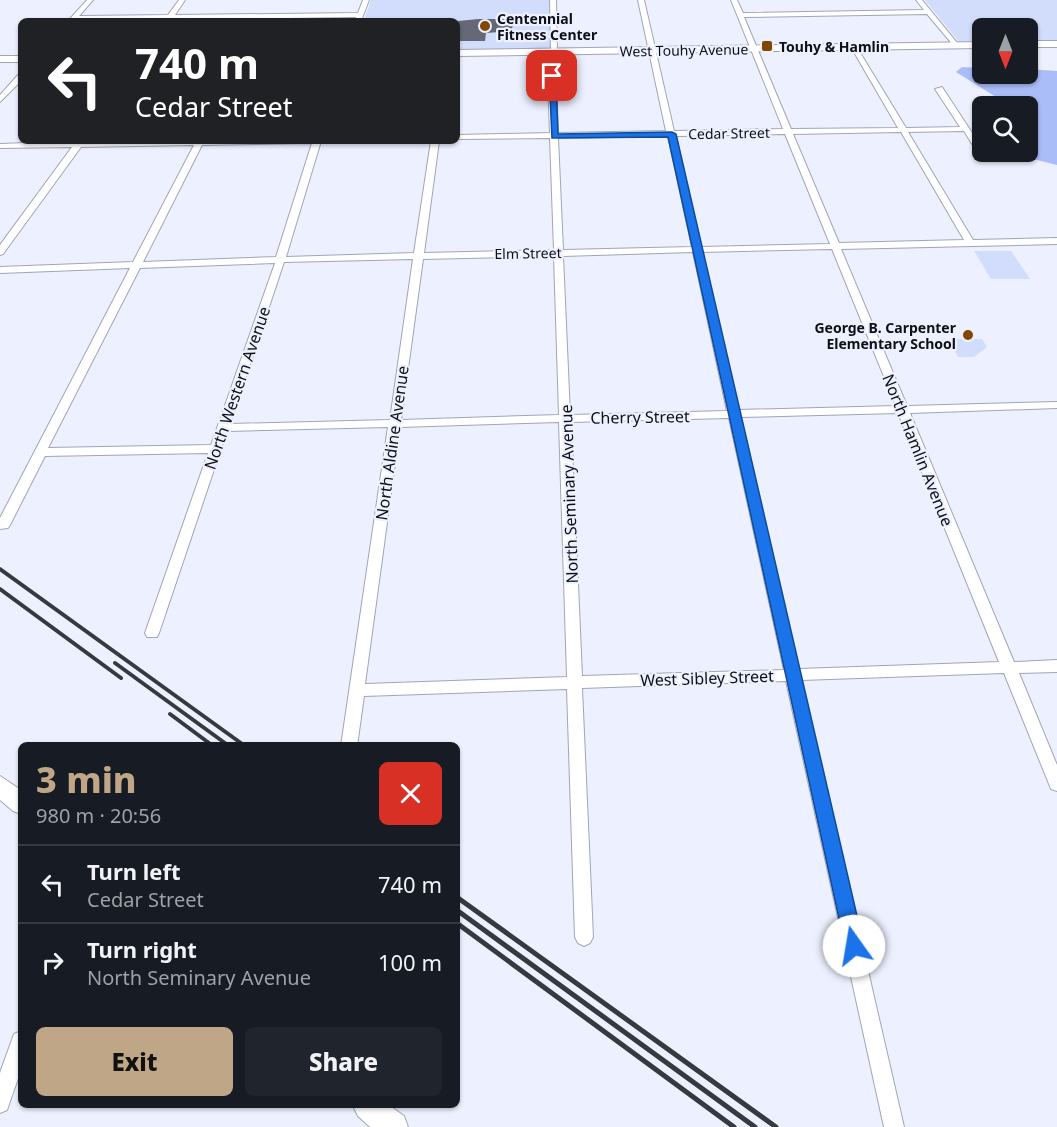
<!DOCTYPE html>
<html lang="en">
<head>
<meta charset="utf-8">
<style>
	:root { --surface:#171b24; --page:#20242c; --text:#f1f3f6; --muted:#9ea1a6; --line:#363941; --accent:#bfa687 }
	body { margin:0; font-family:"Noto Sans",sans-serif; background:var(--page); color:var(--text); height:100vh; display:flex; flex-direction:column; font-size:22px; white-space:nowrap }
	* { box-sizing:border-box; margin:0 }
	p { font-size:20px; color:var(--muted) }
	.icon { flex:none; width:33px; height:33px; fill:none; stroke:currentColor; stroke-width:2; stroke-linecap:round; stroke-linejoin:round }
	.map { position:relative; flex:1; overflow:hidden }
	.panel { position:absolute; left:18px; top:742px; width:442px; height:366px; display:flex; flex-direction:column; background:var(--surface); border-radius:9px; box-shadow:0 2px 4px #0004 }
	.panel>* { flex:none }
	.hud { position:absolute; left:18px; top:18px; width:442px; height:126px; border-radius:9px; box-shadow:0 2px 4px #0004; background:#202124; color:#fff; overflow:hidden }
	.needle { width:39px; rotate:180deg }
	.fabs { position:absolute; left:972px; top:18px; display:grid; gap:12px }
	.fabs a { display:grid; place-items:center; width:66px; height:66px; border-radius:9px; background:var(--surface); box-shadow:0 2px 4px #0004; font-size:30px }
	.pin { position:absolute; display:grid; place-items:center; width:51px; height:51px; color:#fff; margin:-26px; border-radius:12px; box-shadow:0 3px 9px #0006 }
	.me { position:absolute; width:66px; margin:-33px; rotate:347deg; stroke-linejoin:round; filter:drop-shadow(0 0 4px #0008) }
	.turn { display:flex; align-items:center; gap:21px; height:126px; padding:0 18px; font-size:27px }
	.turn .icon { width:78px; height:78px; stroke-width:2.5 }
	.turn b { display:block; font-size:42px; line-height:51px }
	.round { display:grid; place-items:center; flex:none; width:63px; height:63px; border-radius:9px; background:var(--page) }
	.headline { display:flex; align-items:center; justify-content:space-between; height:102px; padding:0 18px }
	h1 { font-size:36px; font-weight:800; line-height:45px; color:var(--accent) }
	.primary-button { display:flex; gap:12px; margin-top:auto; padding:12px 18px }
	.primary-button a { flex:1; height:69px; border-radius:9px; background:var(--accent); color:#111; font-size:24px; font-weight:800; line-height:69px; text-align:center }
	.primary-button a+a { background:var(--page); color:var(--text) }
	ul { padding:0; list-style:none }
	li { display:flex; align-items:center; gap:18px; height:78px; padding:0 18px; border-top:2px solid var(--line) }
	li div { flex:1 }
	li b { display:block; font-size:22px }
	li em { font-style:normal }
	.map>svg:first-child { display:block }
</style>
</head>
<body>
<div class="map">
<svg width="1057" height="1127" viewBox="0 0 1057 1127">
	<rect width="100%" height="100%" fill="#edf1ff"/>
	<g fill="#d2dcfb">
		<polygon points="371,0 549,0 551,48 458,51 458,21 364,21"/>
		<polygon points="925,0 1057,0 1057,41 1028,42 1028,28 982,28 982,43 960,43"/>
		<polygon points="974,251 1011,251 1030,279 991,279"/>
		<polygon points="949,339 982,339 987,347 974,357 958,357"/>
	</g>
	<polygon fill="#abbdf9" points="962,67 982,68 982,74 1028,74 1028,69 1057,71 1057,165 1025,157 1028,106 1008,106 1004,102 956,72"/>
	<polygon fill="#646877" points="479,19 513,19 512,31 486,33 485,41 458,41 458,21"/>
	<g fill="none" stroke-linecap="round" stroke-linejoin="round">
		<g stroke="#a0a5b5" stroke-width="2">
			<g id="street">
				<polygon points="87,0 93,0 79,16 168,15 179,0 185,0 175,15 358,13 363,0 369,0 361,21 355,21 356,17 68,21"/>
				<path d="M550,0H556L557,52L555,55L558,133L666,131L638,0H644L674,131L783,129L731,0H737L743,13L924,10L916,0H922L958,44V46H954L927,14L744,17L791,129L898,128L851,47L856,46L906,128L960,127L935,89L942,87L982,148L983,152H977L964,131L908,132L973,240L1057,238V244L841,249L907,406L1057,402V408L910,413L1014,662L1057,660V672L1019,673L1057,765V791L1051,789L1049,784L1004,673L801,680L904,1127H884L786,681L582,688L593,937L590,943L584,946L578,943L575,937L567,689L364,696L357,746H341L388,427L227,431L159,633L157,637H147L145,633L208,453L45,456L10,525L8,528L0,529V518L130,268L0,273V267L133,262L194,145L81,147L3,254L0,255V245L72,147L0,148V144L77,141H321L286,257L414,253L431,141H439L424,253L554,250L550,138L458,139V135L550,133L547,55L551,52ZM901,132L964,240L839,243L793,134ZM785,134L830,244L701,247L676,136ZM668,136L692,247L563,250L558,138ZM312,143L276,257L143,262L202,145ZM832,249L896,406L739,410L702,252ZM693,252L727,411L570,415L563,256ZM554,256L559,415L401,420L423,259ZM413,259L390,420L230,424L284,262ZM275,263L211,445L48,448L140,268ZM898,413L999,662L799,669L740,417ZM729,418L784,670L582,676L571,422ZM559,422L567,677L365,684L400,427Z"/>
				<polygon points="18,75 21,75 21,81 0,102 0,95"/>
				<polygon points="21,1031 21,1070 7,1110 0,1113 0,1073 14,1034"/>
			</g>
		</g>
		<g stroke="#a0a5b5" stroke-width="2">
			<g id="secondary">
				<rect x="1028" y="41" width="29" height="6"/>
				<polygon points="982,42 982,48 458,56 458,50"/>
				<rect x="0" y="56" width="21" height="6"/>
				<polygon points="0,776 21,790 21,814 13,811 0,800"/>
				<polygon points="353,1106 390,1106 404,1116 408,1127 370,1127 358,1116"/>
			</g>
		</g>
		<use href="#street" fill="#fff" fill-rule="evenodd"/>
		<use href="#secondary" fill="#fff" fill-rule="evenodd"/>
		<g stroke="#36393f" stroke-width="4">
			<polyline points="0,569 245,746"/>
			<polyline points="0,589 121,678"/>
			<polyline points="115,663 229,746"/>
			<polyline points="170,714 213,746"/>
		</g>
		<g stroke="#36393f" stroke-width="5">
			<polyline points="458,898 776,1127"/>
			<polyline points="458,911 755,1127"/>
			<polyline points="458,924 734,1127"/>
		</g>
	</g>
	<polygon fill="#1a73e8" stroke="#114b97" stroke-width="1.5" points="549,74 556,76 558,134 672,132 676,134 864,946 861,952 854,955 848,952 845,946 668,137 552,138"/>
	<g fill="#824800" stroke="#edf1ff" stroke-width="2">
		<circle cx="485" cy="26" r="6"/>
		<rect x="761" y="40" width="12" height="12" rx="3"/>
		<circle cx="968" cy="335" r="6"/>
	</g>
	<g text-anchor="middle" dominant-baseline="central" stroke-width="4.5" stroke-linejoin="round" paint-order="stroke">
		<g font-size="14" font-weight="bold" fill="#0e1015" stroke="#edf1ff" text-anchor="start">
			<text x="497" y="18">Centennial<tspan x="497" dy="16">Fitness Center</tspan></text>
			<text x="779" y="46">Touhy &amp; Hamlin</text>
			<text x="956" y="327" text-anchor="end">George B. Carpenter<tspan x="956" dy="16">Elementary School</tspan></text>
		</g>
		<g font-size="14" fill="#0e1015" stroke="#edf1ff">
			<text transform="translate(684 50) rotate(-1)">West Touhy Avenue</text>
			<text transform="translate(729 133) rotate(-1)">Cedar Street</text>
			<text transform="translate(528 253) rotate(-1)">Elm Street</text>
		</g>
		<g font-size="16" fill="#0e1015" stroke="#edf1ff">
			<text transform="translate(237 388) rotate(-71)">North Western Avenue</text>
			<text transform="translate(640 417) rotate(-1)">Cherry Street</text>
			<text transform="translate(392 443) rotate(-82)">North Aldine Avenue</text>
			<text transform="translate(918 450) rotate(68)">North Hamlin Avenue</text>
			<text transform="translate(569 494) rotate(-92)">North Seminary Avenue</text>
			<text transform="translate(707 678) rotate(-2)">West Sibley Street</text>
		</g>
	</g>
</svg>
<div class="fabs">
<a><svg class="needle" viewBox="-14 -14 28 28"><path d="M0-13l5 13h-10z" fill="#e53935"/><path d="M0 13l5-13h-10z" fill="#9ea1a6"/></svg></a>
<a><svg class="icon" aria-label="search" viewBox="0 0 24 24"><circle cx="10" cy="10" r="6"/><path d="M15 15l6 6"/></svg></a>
</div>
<div class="pin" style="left:552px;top:76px;background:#d93025"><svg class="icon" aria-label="arrive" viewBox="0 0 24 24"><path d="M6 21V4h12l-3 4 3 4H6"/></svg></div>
<svg class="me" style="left:854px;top:946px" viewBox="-20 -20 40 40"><circle r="19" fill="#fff"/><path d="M0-13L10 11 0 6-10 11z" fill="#1a73e8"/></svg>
<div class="hud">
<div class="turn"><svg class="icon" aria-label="left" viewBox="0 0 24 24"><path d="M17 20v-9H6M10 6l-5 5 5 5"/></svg><div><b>740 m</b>Cedar Street</div></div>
</div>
<section class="panel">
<div class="headline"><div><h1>3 min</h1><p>980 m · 20:56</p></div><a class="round" style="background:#d93025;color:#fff"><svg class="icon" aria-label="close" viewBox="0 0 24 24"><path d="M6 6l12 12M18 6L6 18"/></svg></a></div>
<ul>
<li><svg class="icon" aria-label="left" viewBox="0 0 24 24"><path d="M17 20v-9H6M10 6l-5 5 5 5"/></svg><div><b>Turn left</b><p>Cedar Street</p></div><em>740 m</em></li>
<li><svg class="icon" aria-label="right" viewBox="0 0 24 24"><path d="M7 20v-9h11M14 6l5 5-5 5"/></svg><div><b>Turn right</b><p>North Seminary Avenue</p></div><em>100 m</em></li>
</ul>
<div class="primary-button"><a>Exit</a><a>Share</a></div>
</section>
</div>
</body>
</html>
